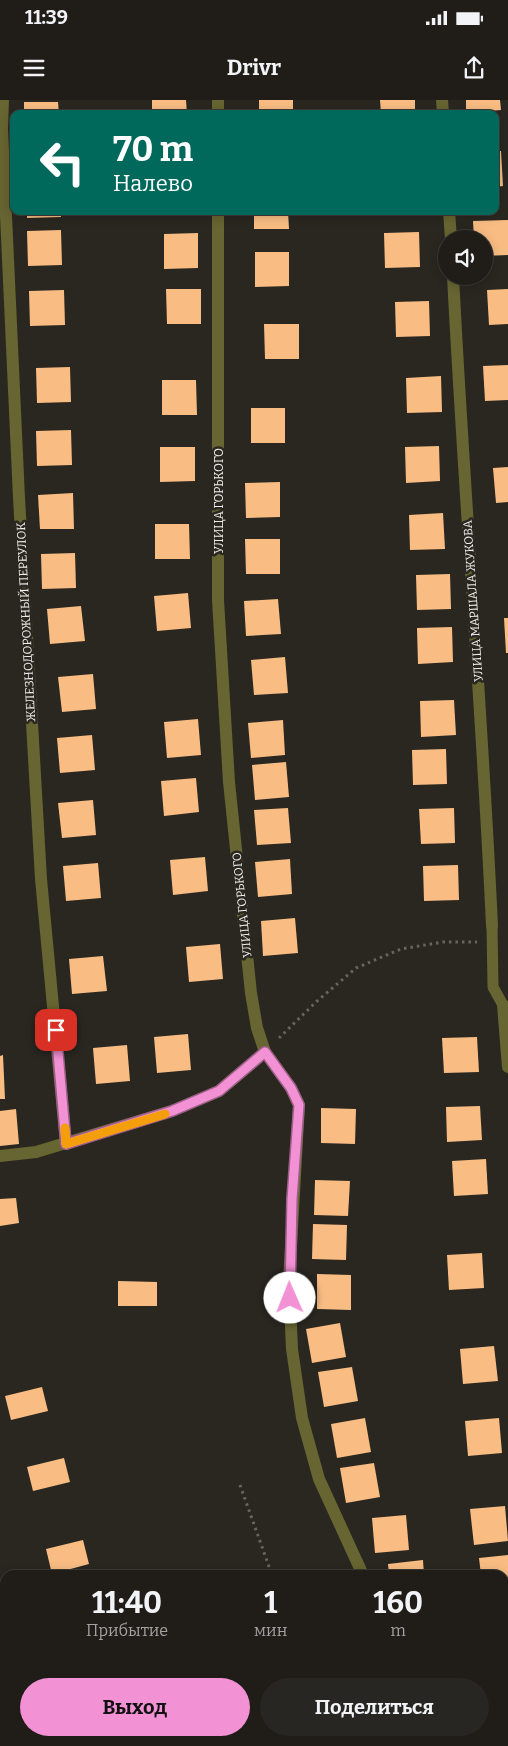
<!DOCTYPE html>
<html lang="ru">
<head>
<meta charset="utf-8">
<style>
	:root { --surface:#201d19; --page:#282622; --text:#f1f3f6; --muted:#a2a2a2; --line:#3d3b38; --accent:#f391d5 }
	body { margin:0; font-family:Bitter,serif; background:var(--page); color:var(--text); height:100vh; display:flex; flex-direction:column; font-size:19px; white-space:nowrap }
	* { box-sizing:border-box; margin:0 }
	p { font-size:16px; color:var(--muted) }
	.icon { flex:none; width:28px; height:28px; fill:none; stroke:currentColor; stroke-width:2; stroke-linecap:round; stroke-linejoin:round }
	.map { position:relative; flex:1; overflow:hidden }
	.panel { position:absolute; left:0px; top:1470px; width:509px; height:176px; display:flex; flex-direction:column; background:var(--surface); border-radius:15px 15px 0 0; box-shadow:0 2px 12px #0003,0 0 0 1px var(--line) }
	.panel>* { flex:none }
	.banner { position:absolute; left:10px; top:10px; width:489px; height:105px; border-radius:10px; box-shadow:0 2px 12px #0003,0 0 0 1px var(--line); background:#00695c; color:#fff; overflow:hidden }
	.controls { position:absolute; left:438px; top:130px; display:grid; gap:10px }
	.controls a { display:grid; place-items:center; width:55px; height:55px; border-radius:50%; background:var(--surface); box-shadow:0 2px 12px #0003,0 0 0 1px var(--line); font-size:25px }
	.pin { position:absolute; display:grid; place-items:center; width:42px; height:42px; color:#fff; margin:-21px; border-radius:10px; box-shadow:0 2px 8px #0006 }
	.me { position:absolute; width:55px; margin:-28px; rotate:359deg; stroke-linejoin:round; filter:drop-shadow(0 0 4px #0008) }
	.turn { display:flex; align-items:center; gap:18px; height:105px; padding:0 20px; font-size:22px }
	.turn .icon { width:65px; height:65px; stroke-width:2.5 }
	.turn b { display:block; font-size:35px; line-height:42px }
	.eta { display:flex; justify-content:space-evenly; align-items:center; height:85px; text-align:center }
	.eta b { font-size:30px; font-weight:700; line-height:35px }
	.cta { display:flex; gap:10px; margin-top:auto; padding:10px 20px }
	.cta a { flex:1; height:58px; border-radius:30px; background:var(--accent); color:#111; font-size:20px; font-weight:700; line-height:58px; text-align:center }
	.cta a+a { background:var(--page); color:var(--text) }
	.status { display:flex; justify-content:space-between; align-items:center; height:35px; padding:0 25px; background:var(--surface); direction:ltr }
	.status svg { height:14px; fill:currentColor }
	header { display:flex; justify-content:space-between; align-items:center; height:65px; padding:0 20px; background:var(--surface); font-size:22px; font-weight:700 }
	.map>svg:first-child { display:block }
</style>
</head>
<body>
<div class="status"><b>11:39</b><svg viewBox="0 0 49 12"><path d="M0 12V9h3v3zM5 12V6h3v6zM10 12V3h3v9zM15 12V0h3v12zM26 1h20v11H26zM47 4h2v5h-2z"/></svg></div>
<header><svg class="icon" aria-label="menu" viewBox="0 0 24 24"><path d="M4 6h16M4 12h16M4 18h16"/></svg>Drivr<svg class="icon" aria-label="share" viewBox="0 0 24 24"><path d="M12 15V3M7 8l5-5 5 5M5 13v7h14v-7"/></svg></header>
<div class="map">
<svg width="508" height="1646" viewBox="0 0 508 1646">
	<rect width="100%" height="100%" fill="#2a2721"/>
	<g fill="#f9bd83">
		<polygon points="152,0 186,0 187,14 152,14"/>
		<rect x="259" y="0" width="34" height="12"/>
		<polygon points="380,0 415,0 415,14 381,14"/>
		<polygon points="466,0 500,0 501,10 466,13"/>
		<polygon points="24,2 58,2 59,14 24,14"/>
		<polygon points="495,51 501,51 503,86 495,87"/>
		<polygon points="27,111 61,111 61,117 27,118"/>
		<polygon points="254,111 288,111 289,129 254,129"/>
		<polygon points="508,120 508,155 484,156 484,139 474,139 473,121"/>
		<polygon points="61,130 62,165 28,166 27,131"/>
		<polygon points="419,132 420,167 385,168 384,133"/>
		<polygon points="198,133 198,168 164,169 164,134"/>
		<polygon points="255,152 289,152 289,186 255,187"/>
		<polygon points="166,189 201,189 201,224 167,224"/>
		<polygon points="508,189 508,224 489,225 487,190"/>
		<polygon points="64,190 65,225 30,226 29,191"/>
		<polygon points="429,201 430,236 396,237 395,202"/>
		<polygon points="264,224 299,224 299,259 265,259"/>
		<polygon points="508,265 508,300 485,301 483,266"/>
		<polygon points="70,267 71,302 37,303 36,268"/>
		<polygon points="441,276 442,312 407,313 406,278"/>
		<polygon points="162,280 196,280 197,315 162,315"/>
		<rect x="251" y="308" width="34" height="35"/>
		<polygon points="71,330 72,365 37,366 36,331"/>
		<polygon points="439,346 440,381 406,383 405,347"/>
		<polygon points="160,347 195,347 195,381 160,382"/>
		<polygon points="508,367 508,402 496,403 493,368"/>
		<polygon points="280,382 280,417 246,418 245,383"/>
		<polygon points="73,393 74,429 40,429 38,395"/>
		<polygon points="443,413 445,449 410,450 409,415"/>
		<polygon points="155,424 189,424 190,459 155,459"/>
		<polygon points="245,439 280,439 280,474 246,474"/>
		<polygon points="75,453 76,488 42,489 41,454"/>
		<polygon points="450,474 451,509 417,510 416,475"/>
		<polygon points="188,493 191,528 157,531 154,496"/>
		<polygon points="278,499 281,534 246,536 244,501"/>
		<polygon points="81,506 85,541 50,544 47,509"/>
		<polygon points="504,518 508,518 508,553 506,553"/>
		<polygon points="452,527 453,562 418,564 417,528"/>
		<polygon points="285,557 288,593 254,595 251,560"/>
		<polygon points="93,574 96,609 62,612 58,577"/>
		<polygon points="454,600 456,635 421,637 420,601"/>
		<polygon points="198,619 201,655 167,658 164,622"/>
		<polygon points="283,620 285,655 251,658 248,623"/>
		<polygon points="92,635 95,670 60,673 57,638"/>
		<polygon points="446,649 447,684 413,685 412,650"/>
		<polygon points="286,662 289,697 255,700 252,665"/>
		<polygon points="196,678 199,712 164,716 161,681"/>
		<polygon points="93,700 96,735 62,738 58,703"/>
		<polygon points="288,708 291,743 257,745 254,710"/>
		<polygon points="454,708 455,743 421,744 419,709"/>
		<polygon points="205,757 208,791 173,795 170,760"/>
		<polygon points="290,759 292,794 258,797 255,762"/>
		<polygon points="98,763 101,798 66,801 63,766"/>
		<polygon points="458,765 459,800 424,801 423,766"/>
		<polygon points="295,818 298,853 263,856 261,821"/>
		<polygon points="220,844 223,879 189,882 186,847"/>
		<polygon points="103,856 107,891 72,894 69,859"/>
		<polygon points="188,934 191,970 157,973 154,937"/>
		<polygon points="477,937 479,972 444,973 442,938"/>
		<polygon points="127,945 130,981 96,984 93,948"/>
		<polygon points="3,955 5,999 0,999 0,956"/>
		<polygon points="480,1006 482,1040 447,1042 446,1007"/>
		<polygon points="321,1008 356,1009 355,1044 321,1043"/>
		<polygon points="16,1009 19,1044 0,1046 0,1011"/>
		<polygon points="486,1059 488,1094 454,1096 452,1061"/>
		<polygon points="315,1080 350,1081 348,1116 314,1115"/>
		<polygon points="16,1098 19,1123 0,1126 0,1099"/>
		<polygon points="313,1124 347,1125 346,1160 312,1159"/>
		<polygon points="482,1153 484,1188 449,1190 447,1155"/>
		<polygon points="317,1174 351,1175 351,1210 317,1209"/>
		<polygon points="118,1181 157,1182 157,1206 118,1206"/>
		<polygon points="340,1223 346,1257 312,1263 306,1229"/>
		<polygon points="494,1246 498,1281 463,1284 460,1249"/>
		<polygon points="352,1267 358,1301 324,1307 318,1272"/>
		<polygon points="42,1287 48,1311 11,1320 5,1296"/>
		<polygon points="365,1318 371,1352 337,1358 331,1324"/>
		<polygon points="499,1318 502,1353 468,1356 465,1321"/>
		<polygon points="64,1358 70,1382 33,1391 27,1367"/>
		<polygon points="374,1363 380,1397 346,1403 340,1368"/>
		<polygon points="505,1406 508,1441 474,1445 470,1409"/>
		<polygon points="406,1415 409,1450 375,1453 372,1418"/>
		<polygon points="83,1440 89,1464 52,1474 46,1449"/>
		<polygon points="508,1455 508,1490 504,1491 504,1475 481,1475 479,1458"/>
		<polygon points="423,1460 424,1475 389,1475 388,1464"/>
		<rect x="429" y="1641" width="35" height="5"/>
	</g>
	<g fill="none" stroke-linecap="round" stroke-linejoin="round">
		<g stroke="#686560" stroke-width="3" stroke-dasharray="2.5 4" stroke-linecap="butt">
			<polyline points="279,938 316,902 356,868 401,849 443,842 477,842"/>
			<polyline points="240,1385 272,1475"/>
			<polyline points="259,1646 265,1641"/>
		</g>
		<polyline stroke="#676531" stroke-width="11" points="492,826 493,887 503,905"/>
		<g stroke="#676531" stroke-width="12">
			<polyline points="3,0 2,29 19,398 41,779 66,1044"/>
			<polyline points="218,0 218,14"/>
			<polyline points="442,0 443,14"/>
			<polyline points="218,111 218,500 229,682 251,893 257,928 265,952 291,988 299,1005 289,1181 292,1249 302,1318 319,1379 363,1475"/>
			<polyline points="449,111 451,139"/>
			<path d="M453,176C464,393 482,609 492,826"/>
			<polyline points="503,905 508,967"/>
			<polyline points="0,1056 36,1052 172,1011 219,991 265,952"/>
			<polyline points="401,1646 401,1641"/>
		</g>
		<g stroke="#8b872e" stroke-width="12">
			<polyline points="0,1564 5,1578"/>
			<polyline points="31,1641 33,1646"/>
		</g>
	</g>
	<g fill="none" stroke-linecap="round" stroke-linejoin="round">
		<g stroke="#9e5e8a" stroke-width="12">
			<polyline id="route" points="56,930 66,1044 172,1011 219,991 265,952 291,988 299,1005 292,1099 290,1198"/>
		</g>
		<use href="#route" stroke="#f391d5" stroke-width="9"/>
		<polyline stroke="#f59e0b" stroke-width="9" points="65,1028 66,1044 165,1014"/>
	</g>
	<g text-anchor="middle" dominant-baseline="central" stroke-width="5" stroke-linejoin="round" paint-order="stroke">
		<g font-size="12" fill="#efede9" stroke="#2a2721">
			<text transform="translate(219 401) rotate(-90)">УЛИЦА ГОРЬКОГО</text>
			<text transform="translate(473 501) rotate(-94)">УЛИЦА МАРШАЛА ЖУКОВА</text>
			<text transform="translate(26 522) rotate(-93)">ЖЕЛЕЗНОДОРОЖНЫЙ ПЕРЕУЛОК</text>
			<text transform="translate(242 805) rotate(-96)">УЛИЦА ГОРЬКОГО</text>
		</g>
	</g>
</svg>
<div class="controls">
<a><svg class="icon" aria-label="sound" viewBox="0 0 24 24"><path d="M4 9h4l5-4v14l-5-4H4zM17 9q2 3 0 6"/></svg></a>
</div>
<div class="pin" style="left:56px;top:930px;background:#d93025"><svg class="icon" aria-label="arrive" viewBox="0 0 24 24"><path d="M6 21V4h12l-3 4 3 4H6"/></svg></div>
<svg class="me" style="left:290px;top:1198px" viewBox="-20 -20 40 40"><circle r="19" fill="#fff"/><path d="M0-13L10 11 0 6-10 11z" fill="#f391d5"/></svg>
<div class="banner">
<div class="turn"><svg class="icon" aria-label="left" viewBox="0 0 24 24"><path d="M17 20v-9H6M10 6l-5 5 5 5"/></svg><div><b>70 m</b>Налево</div></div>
</div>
<section class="panel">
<div class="eta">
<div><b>11:40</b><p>Прибытие</p></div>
<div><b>1</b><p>мин</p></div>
<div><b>160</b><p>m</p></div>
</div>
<div class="cta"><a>Выход</a><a>Поделиться</a></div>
</section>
</div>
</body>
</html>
